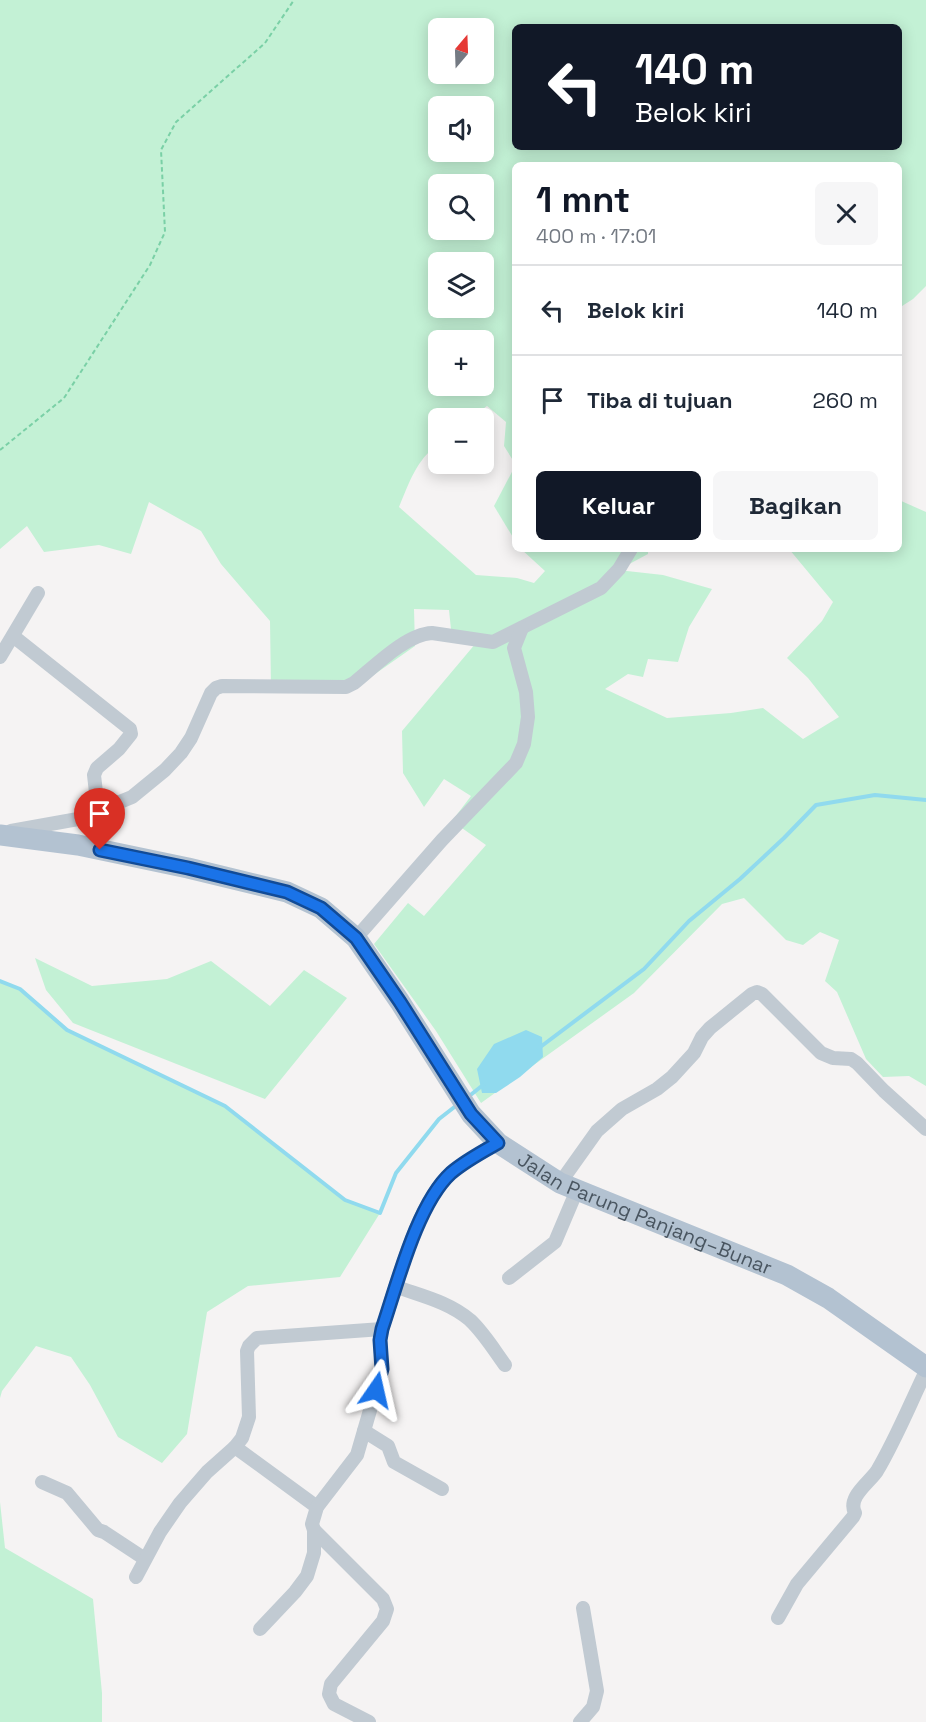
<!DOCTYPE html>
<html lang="id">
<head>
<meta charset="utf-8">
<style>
	:root { --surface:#fff; --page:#f6f6f7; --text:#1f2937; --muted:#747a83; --line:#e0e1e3; --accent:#111827 }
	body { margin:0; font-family:"Space Grotesk",sans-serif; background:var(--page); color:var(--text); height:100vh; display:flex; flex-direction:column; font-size:22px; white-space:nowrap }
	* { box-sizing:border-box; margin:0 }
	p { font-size:20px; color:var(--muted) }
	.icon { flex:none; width:33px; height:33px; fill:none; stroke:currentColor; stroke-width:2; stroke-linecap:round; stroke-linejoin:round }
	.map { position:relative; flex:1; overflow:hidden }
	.drawer { position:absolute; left:512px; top:162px; width:390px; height:390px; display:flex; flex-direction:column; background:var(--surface); border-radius:9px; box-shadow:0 3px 15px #0003 }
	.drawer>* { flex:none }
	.hud { position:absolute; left:512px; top:24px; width:390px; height:126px; border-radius:9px; box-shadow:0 3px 15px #0003; background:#111827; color:#fff; overflow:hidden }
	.needle { width:39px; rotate:19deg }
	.controls { position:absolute; left:428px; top:18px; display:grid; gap:12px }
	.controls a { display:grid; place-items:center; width:66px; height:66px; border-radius:9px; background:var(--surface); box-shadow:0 3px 15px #0003; font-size:30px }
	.pin { position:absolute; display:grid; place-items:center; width:51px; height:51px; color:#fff; margin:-62px -26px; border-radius:50% 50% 50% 0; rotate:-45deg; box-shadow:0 0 6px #0007 }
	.pin .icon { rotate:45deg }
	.me { position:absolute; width:66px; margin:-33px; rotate:11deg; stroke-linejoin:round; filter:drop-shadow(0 0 4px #0008) }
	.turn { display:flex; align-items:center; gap:21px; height:126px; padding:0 24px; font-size:27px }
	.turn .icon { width:78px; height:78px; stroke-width:2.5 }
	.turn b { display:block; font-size:42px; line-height:51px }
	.round { display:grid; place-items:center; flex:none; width:63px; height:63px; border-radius:9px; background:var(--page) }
	.overview { display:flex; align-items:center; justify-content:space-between; height:102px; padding:0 24px }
	h1 { font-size:36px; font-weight:800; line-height:45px; color:var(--accent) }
	.button { display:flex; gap:12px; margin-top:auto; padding:12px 24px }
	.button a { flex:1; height:69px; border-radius:9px; background:var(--accent); color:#fff; font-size:24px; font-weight:800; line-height:69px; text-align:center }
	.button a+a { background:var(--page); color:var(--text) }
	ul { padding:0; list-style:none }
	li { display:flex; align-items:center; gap:18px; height:90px; padding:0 24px; border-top:2px solid var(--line) }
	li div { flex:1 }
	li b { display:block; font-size:22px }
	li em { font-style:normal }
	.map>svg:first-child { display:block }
</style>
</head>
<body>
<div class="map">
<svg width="926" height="1722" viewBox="0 0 926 1722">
	<rect width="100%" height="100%" fill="#f5f3f3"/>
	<g fill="#c3f1d5" fill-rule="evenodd">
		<path d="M0,0H926V286L913,299L899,308L898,165H514V462L504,446L506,422L487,406L470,418H438V444C416,461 410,481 399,507L476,575L517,578L534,583L545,571L521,549H648V554L618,570L663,575L712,589L689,627L678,662L648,659L643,677L628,674L605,689L667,718L731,713L763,708L803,739L839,717L808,678L787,658L822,621L833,602L789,549H898L899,500L926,512V1086L909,1076L883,1077L866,1059L837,992L825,981L839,940L820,932L803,945L786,940L744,898L722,904L634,993L481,1103L436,1031L374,944L408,903L424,916L486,845L452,821L471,796L444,779L424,807L403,773L402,731L476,643L452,639L449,610L414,609L415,646L355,688H271L270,621L221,564L201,531L149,502L131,554L99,545L44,552L27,526L0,549ZM514,27H898V147H514ZM438,28H483V74H438ZM438,106H483V152H438ZM438,184H483V230H438ZM438,262H483V308H438ZM438,340H483V386H438Z"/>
		<polygon points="514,468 514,539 494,506"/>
		<polygon points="35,958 92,986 167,979 211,961 270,1006 304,970 347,998 265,1099 73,1023 46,990"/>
		<polygon points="0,981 20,989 67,1030 225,1106 345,1200 380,1213 340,1277 248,1286 207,1312 187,1434 162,1463 118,1437 90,1385 71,1357 36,1346 2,1391 0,1398"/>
		<polygon points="0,1502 5,1548 93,1599 102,1693 102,1722 0,1722"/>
	</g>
	<polygon fill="#90daee" points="526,1030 542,1037 543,1057 520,1077 496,1093 482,1093 477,1069 494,1044"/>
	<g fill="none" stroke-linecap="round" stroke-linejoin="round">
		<g stroke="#90daee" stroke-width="4">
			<polyline points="0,981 20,989 67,1030 225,1106 345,1200 380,1213 396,1173 439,1119 457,1105"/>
			<polyline points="539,1048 644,969 689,921 740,879 784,838 816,805 875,795 926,800"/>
			<polyline points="468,1097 483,1085"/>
		</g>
		<polyline stroke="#7ad0a6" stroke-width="2" stroke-dasharray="4.5 3" stroke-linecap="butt" points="0,450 64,398 150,265 165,232 161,150 176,122 265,43 294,0"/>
		<g stroke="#c1cad2" stroke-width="14">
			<polyline points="13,636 130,729 131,734 119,749 97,768 94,775 97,801 94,814"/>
			<polyline points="0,657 38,593"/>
			<path d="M11,831L78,819L132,797L165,770L181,753L191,738L211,693L216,688L222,686L346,687L354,683C374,667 406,634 432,633L493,642L601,588L619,569L631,549"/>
			<polyline points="356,938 442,840 516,763 524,744 528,717 526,692 514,648 522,628"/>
			<polyline points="560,1183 597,1131 622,1109 657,1089 672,1077 694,1053 702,1037 710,1028 752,994 757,992 762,994 821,1053 833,1058 851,1059 857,1063 884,1091 926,1129"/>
			<polyline points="509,1278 555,1242 577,1190"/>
			<path d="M397,1287C422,1296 449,1302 470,1320C484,1333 494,1350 505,1365"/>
			<polyline points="364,1431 388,1446 394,1462 442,1489"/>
			<polyline points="235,1447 317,1507"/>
			<polyline points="42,1482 67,1493 98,1530 104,1532 145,1559"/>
			<polyline points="314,1530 383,1599 387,1609 383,1621 331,1684 329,1694 334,1704 369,1722"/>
			<polyline points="136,1577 160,1532 180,1503 207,1472 235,1447 242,1438 249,1417 247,1351 249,1346 257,1338 382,1329"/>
			<path d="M778,1618L797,1584L853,1517L855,1513C847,1497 869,1483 877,1471C896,1439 910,1404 926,1371"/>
			<path d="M260,1629L295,1592L307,1576L314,1553V1530L312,1524L317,1507L357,1455L382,1369L380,1340L382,1329C397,1285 416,1204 451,1173C465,1161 482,1152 498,1143"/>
			<polyline points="580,1722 593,1707 597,1691 583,1608"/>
		</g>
		<path stroke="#b3c2d1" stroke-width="21" id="s1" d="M0,835L78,845L188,868L287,892L321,908L356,938L400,1002L471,1114L498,1143L560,1183L787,1275L828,1298L926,1367"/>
	</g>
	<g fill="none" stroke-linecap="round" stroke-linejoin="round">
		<g stroke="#114b97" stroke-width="15">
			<path id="route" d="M100,850L188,868L287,892L321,908L356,938L400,1002L471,1114L498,1143C482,1152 465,1161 451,1173C417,1204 397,1285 382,1329L380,1340L382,1369L376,1390"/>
		</g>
		<use href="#route" stroke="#1a73e8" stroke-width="10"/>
	</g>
	<g text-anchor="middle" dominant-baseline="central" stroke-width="5" stroke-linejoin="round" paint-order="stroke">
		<g font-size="20" fill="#4a5661" stroke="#fff">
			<text stroke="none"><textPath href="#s1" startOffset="790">Jalan Parung Panjang–Bunar</textPath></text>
		</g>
	</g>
</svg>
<div class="controls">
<a><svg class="needle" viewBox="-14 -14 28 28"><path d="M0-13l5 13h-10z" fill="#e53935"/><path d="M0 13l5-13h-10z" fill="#747a83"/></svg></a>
<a><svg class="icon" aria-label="sound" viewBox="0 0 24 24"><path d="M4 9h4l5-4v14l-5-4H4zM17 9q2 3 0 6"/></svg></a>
<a><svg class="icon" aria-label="search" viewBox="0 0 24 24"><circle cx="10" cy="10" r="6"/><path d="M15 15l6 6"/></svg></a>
<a><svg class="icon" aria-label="layers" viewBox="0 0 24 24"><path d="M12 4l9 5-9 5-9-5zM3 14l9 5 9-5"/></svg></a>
<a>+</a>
<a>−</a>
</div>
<div class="pin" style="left:100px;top:850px;background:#d93025"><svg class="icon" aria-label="arrive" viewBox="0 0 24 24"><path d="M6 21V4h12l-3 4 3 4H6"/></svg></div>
<svg class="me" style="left:376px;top:1390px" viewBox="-20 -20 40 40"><path d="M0-17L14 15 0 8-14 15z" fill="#1a73e8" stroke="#fff" stroke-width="4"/></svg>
<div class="hud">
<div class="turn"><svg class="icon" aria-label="left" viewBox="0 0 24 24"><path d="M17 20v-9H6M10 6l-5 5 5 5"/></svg><div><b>140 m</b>Belok kiri</div></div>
</div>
<section class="drawer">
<div class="overview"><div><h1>1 mnt</h1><p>400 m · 17:01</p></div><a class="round"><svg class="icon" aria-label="close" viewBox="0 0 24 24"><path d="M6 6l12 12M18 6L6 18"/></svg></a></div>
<ul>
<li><svg class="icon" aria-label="left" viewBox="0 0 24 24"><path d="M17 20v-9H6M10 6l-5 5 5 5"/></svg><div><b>Belok kiri</b></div><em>140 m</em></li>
<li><svg class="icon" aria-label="arrive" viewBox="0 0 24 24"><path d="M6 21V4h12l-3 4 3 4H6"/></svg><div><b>Tiba di tujuan</b></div><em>260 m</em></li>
</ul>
<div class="button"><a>Keluar</a><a>Bagikan</a></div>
</section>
</div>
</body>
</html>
